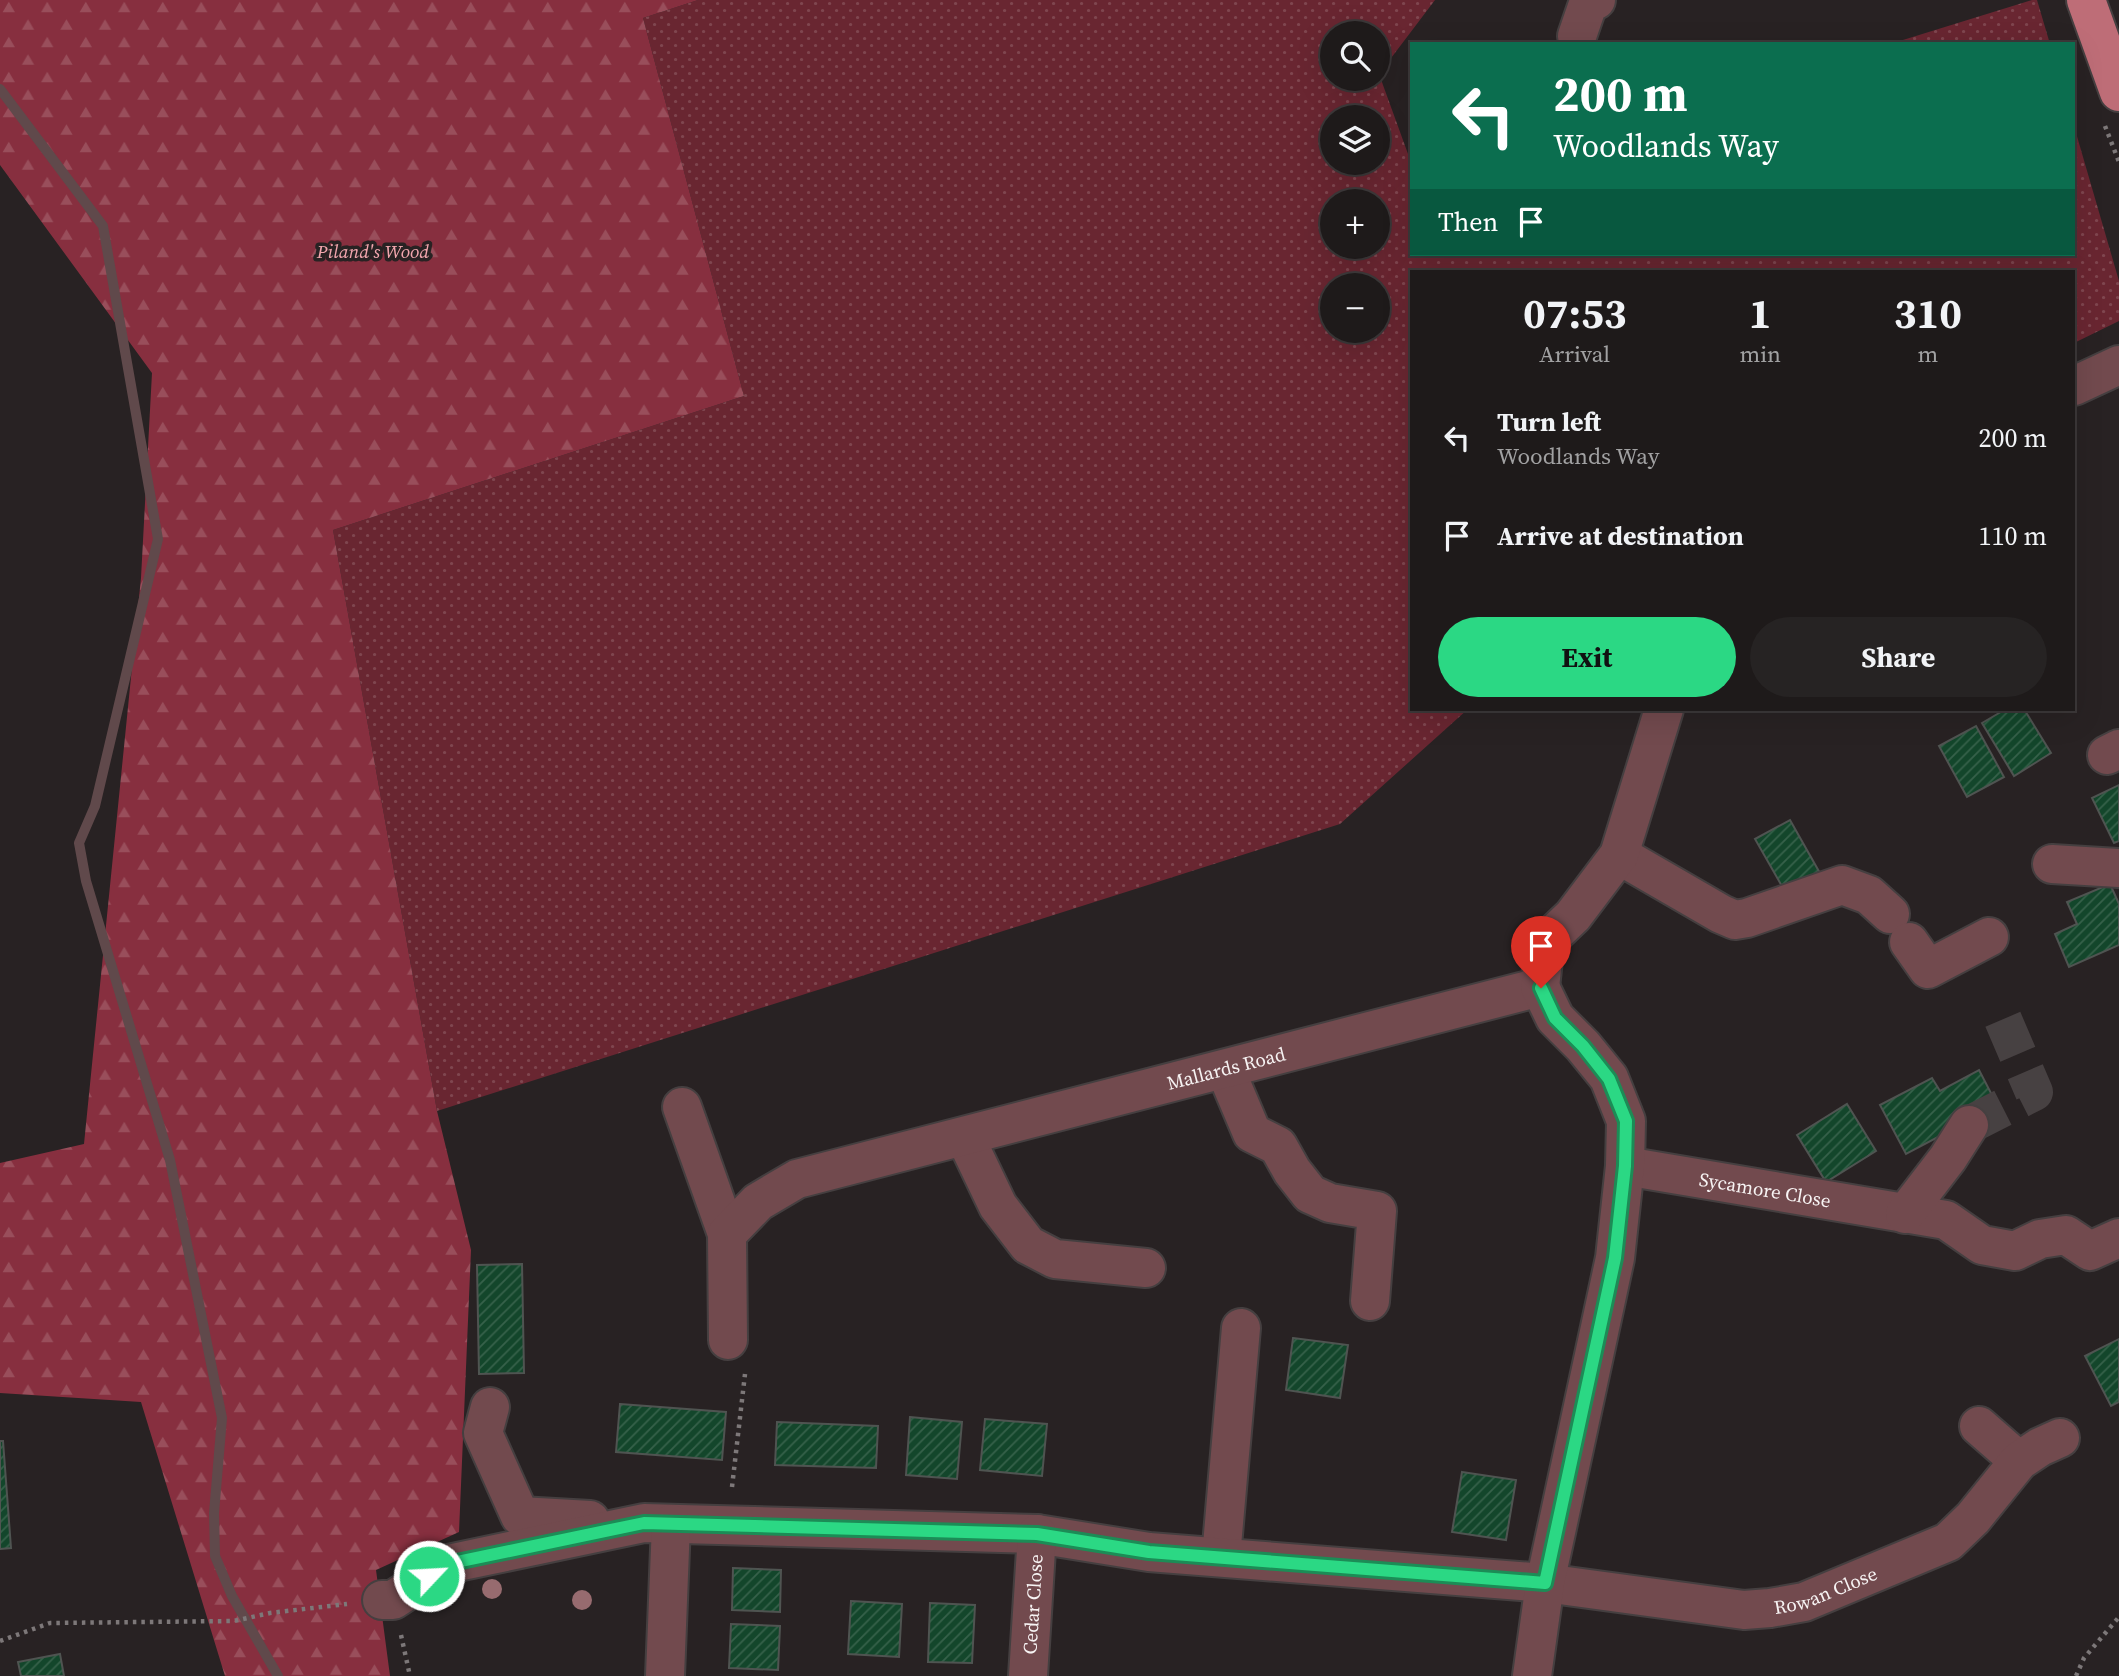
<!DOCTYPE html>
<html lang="en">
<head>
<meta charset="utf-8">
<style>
	:root { --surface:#1e1a1a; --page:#262323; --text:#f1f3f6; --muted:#a1a1a2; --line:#3c3839; --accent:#2bd884 }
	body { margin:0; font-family:"Source Serif 4",serif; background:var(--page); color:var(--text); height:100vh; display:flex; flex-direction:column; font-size:26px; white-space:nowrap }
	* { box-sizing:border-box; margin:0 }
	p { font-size:23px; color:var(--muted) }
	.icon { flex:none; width:38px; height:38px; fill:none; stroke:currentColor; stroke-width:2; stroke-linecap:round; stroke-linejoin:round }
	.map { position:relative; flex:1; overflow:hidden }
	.panel { position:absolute; left:1410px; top:270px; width:665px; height:441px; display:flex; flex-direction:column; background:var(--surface); border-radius:0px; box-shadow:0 7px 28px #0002,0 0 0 2px var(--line) }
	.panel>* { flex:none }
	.banner { position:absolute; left:1410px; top:42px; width:665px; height:214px; border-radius:0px; box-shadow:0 7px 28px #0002,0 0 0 2px var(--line); background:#0b6e4f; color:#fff; overflow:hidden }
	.fabs { position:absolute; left:1320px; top:21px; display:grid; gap:14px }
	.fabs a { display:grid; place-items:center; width:70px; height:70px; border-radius:50%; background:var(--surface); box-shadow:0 7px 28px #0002,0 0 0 2px var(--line); font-size:35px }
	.pin { position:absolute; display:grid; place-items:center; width:60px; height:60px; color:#fff; margin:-72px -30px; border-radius:50% 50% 50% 0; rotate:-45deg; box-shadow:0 0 7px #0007 }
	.pin .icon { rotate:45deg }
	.me { position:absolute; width:77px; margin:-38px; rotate:65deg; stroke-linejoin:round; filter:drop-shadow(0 0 5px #0008) }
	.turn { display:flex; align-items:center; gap:24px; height:147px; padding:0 28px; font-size:32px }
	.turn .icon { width:91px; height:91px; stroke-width:2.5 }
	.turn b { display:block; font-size:49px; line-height:60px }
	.then { display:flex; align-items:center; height:66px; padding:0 28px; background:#0003; gap:14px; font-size:26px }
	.eta { display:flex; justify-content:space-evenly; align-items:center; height:119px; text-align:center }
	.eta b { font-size:42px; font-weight:700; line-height:49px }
	.cta { display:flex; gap:14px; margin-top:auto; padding:14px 28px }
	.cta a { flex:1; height:80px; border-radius:42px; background:var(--accent); color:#111; font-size:28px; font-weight:700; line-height:80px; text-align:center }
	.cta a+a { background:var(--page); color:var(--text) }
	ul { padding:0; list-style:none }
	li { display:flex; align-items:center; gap:21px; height:98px; padding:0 28px }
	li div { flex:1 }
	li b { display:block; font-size:26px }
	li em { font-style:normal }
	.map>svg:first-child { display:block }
</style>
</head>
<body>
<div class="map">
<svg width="2119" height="1676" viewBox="0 0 2119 1676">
	<defs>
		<pattern id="grass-dots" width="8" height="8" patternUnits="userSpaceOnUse" patternTransform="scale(1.75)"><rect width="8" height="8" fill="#692631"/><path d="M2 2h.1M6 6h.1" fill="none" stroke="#7f464f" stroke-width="1.8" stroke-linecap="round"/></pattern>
		<pattern id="forest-firs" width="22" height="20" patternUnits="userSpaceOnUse" patternTransform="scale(1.75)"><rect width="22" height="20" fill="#872f3f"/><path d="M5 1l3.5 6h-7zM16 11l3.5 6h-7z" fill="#994e5b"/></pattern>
		<pattern id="building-hatch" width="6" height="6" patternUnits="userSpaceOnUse" patternTransform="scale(1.75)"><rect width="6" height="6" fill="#13462b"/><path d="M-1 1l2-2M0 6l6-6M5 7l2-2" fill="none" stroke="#36614a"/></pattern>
	</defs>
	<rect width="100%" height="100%" fill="#282223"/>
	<g fill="url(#grass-dots)" fill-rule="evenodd">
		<path d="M698,0H1435L1379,74L1412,165V254H2074V126L2119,281V321L2074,343V271H1412V709H1468L1340,824L437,1111L333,530L744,396L643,18ZM1332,33H1377V79H1332ZM1332,117H1377V163H1332ZM1332,201H1377V247H1332ZM1332,285H1377V331H1332Z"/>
		<polygon points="2032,0 2037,0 2050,44 1890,44"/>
	</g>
	<polygon fill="url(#forest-firs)" points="0,0 698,0 643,18 744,396 333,530 437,1111 471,1250 459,1532 376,1570 390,1676 225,1676 141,1402 0,1393 0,1163 84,1144 141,578 152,373 0,165"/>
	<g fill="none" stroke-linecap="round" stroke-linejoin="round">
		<polyline stroke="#60494b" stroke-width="10" points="0,89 103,226 158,539 95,806 79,843 86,881 170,1160 222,1418 214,1513 215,1556 232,1596 278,1676"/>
	</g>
	<g fill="url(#building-hatch)" stroke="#4f5451" stroke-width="2">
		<polygon points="2006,709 2024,709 2051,753 2014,776 1982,723"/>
		<polygon points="1976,726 2004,777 1967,797 1939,746"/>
		<polygon points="2119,785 2119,841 2114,843 2092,798"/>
		<polygon points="1790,820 1821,875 1787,895 1755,839"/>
		<polygon points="2110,884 2119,904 2119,945 2069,967 2055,934 2077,924 2067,902"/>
		<polygon points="1979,1070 1993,1097 1952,1118 1957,1127 1906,1154 1880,1105 1932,1078 1940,1091"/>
		<polygon points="1847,1104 1876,1151 1826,1182 1797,1135"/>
		<polygon points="522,1264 524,1373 479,1374 477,1265"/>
		<polygon points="1293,1338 1348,1345 1340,1398 1286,1390"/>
		<polygon points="2119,1339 2119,1402 2111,1406 2085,1356"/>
		<polygon points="620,1404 726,1412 722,1460 616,1452"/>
		<polygon points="910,1417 962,1422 957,1479 906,1475"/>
		<polygon points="985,1419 1047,1424 1042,1476 980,1470"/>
		<polygon points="777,1422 878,1426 876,1468 775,1465"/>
		<polygon points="0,1441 3,1441 11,1548 0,1549"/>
		<polygon points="1462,1472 1516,1480 1506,1540 1452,1532"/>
		<polygon points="733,1568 781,1570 780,1612 732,1610"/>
		<polygon points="851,1601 902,1604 899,1657 848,1654"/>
		<polygon points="930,1603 975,1605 972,1663 928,1662"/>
		<polygon points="731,1624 780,1626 778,1670 729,1668"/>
		<polygon points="60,1654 64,1676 21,1676 18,1662"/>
	</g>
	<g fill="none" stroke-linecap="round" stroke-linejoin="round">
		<polyline stroke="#474142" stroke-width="38" stroke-dasharray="38 19" stroke-linecap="butt" points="1969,1125 2034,1092 1998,1008"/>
		<g stroke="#453f40" stroke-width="42">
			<g id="minor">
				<polyline points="1577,36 1588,4 1596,0"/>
				<polyline points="2074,386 2119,365"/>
				<polyline points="2107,755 2119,749"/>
				<polyline points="1619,855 1721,914 1735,920 1747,918 1842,885 1869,895 1890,914"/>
				<polyline points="2052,864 2119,868"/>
				<polyline points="1909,942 1928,969 1989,937"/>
				<polyline points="1225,1069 1252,1133 1278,1146 1292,1171 1310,1194 1330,1203 1377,1211 1370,1301"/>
				<polyline points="682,1107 727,1234"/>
				<polyline points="965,1137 998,1206 1028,1245 1055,1259 1146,1268"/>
				<path id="s1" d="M1625,1166L1946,1220L1982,1245L2015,1251L2040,1239L2066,1235L2090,1251L2119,1238"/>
				<polyline points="1905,1214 1948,1158 1969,1125"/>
				<path id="s2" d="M728,1340L727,1234L758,1202L797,1179L1540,987L1544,951L1553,935L1573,916L1619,855L1664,709"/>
				<polyline points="490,1407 483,1433 520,1516 590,1520"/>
				<polyline points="1979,1426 2019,1461"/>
				<polyline points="1221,1557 1241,1328"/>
				<path id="s3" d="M382,1600H393L448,1564L644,1523L1037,1534L1149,1552L1545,1583L1744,1610L1770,1608L1804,1602L1948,1542L1973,1518L2019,1461L2040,1447L2060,1438"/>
				<polyline points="665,1676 671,1524"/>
				<path id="s4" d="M1028,1676L1037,1534"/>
				<polyline points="1532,1676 1545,1583 1615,1258 1625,1166 1626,1121 1609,1078 1583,1046 1555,1018 1540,987"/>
			</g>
		</g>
		<g stroke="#453f40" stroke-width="42">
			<polyline id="major" points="2086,0 2119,92"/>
		</g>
		<g stroke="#7d7879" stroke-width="4.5" stroke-dasharray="3.5 5" stroke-linecap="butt">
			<polyline points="2105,126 2119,162"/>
			<polyline points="732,1487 745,1374"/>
			<polyline points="401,1635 410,1676"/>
			<polyline points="0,1641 50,1623 234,1621 270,1613 347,1604"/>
			<polyline points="2076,1676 2084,1658 2119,1617"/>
		</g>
		<use href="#minor" stroke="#724a4e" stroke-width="38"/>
		<use href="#major" stroke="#be6d77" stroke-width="38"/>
	</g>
	<g fill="#976b6f">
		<circle cx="492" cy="1589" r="10"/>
		<circle cx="582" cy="1600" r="10"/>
	</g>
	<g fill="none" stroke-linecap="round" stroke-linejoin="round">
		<g stroke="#1c8c56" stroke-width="18">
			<polyline id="route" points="429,1576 447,1564 644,1523 1037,1534 1149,1552 1545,1583 1615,1258 1625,1166 1626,1121 1609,1079 1583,1046 1555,1018 1541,988"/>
		</g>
		<use href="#route" stroke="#2bd884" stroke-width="12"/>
	</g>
	<g text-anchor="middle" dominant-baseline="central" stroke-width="7" stroke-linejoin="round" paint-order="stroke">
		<g font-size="19" font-style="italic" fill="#f2a6ae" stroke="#282223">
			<text x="373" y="251">Piland's Wood</text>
		</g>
		<g font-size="19" fill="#f7f3f3" stroke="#282223">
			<text stroke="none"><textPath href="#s2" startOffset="639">Mallards Road</textPath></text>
			<text stroke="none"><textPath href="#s1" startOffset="142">Sycamore Close</textPath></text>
			<text stroke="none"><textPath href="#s3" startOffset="1466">Rowan Close</textPath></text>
			<text stroke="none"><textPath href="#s4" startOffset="72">Cedar Close</textPath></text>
		</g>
	</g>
</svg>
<div class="fabs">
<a><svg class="icon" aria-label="search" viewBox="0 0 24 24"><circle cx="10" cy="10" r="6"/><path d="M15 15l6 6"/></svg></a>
<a><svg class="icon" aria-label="layers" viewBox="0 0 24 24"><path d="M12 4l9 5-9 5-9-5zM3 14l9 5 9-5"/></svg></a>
<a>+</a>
<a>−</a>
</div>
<div class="pin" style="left:1541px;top:988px;background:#d93025"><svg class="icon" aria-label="arrive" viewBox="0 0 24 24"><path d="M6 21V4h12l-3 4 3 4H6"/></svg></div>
<svg class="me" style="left:429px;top:1576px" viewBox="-20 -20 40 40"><circle r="17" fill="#2bd884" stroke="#fff" stroke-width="3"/><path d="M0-11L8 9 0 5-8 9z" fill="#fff"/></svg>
<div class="banner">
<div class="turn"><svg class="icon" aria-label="left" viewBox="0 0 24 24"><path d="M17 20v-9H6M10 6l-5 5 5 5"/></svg><div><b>200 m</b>Woodlands Way</div></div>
<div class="then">Then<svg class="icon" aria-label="arrive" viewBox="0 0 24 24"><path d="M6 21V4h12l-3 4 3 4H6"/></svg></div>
</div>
<section class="panel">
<div class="eta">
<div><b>07:53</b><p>Arrival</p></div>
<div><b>1</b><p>min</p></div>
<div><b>310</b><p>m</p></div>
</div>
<ul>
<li><svg class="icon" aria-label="left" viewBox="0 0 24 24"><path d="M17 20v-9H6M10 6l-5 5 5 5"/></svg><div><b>Turn left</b><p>Woodlands Way</p></div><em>200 m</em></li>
<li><svg class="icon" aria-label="arrive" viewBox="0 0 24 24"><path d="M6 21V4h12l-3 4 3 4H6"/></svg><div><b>Arrive at destination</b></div><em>110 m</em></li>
</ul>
<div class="cta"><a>Exit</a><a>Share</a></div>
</section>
</div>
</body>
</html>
